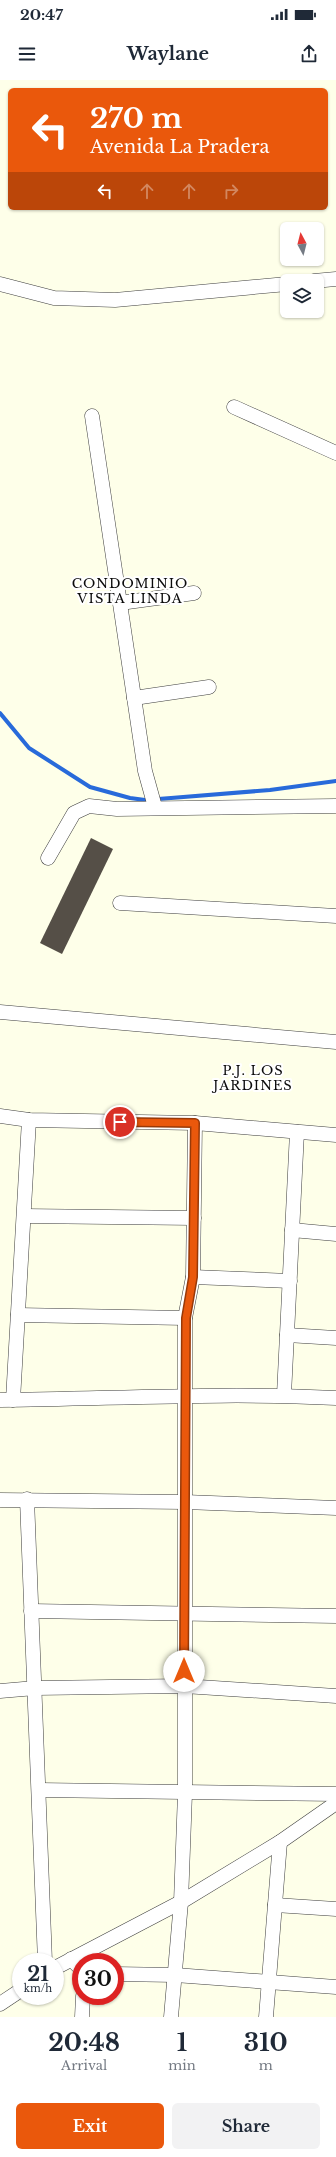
<!DOCTYPE html>
<html lang="en">
<head>
<meta charset="utf-8">
<style>
	:root { --surface:#fff; --page:#f2f2f3; --text:#1f2937; --muted:#747a83; --accent:#ea580c }
	body { margin:0; font-family:"Libre Baskerville",serif; background:var(--page); color:var(--text); height:100vh; display:flex; flex-direction:column; font-size:15px; white-space:nowrap }
	* { box-sizing:border-box; margin:0 }
	p { font-size:13px; color:var(--muted) }
	.icon { flex:none; width:22px; height:22px; fill:none; stroke:currentColor; stroke-width:2; stroke-linecap:round; stroke-linejoin:round }
	.map { position:relative; height:1937px; overflow:hidden }
	.drawer { display:flex; flex-direction:column; background:var(--surface); flex:1 }
	.drawer>* { flex:none }
	.guide { position:absolute; left:8px; top:8px; width:320px; height:122px; border-radius:6px; box-shadow:0 1px 3px #0004; background:#ea580c; color:#fff; overflow:hidden }
	.needle { width:26px; rotate:353deg }
	.buttons { position:absolute; left:280px; top:142px; display:grid; gap:8px }
	.buttons a { display:grid; place-items:center; width:44px; height:44px; border-radius:6px; background:var(--surface); box-shadow:0 1px 3px #0004; font-size:20px }
	.speed { position:absolute; left:12px; top:1873px; display:flex; gap:8px; font-size:20px; font-weight:700; text-align:center }
	.speed>* { display:grid; place-content:center; width:52px; height:52px; border-radius:50%; background:var(--surface); box-shadow:0 1px 3px #0004; line-height:1 }
	.speed small { font-size:10px; font-weight:400 }
	.speed .limit { border:6px solid #d22; background:#fff; color:#111 }
	.pin { position:absolute; display:grid; place-items:center; width:34px; height:34px; color:#fff; margin:-17px; border:2px solid #fff; border-radius:50%; box-shadow:0 1px 4px #0007 }
	.me { position:absolute; width:44px; margin:-22px; rotate:0deg; stroke-linejoin:round; filter:drop-shadow(0 0 3px #0008) }
	.turn { display:flex; align-items:center; gap:14px; height:84px; padding:0 16px; font-size:18px }
	.turn .icon { width:52px; height:52px; stroke-width:2.5 }
	.turn b { display:block; font-size:28px; line-height:34px }
	.lanes { display:flex; align-items:center; height:38px; padding:0 16px; background:#0003; justify-content:center; gap:20px; direction:ltr }
	.lanes .off { opacity:.35 }
	.eta { display:flex; justify-content:space-evenly; align-items:center; height:68px; text-align:center }
	.eta b { font-size:24px; font-weight:700; line-height:28px }
	.button { display:flex; gap:8px; margin-top:auto; padding:8px 16px }
	.button a { flex:1; height:46px; border-radius:6px; background:var(--accent); color:#fff; font-size:16px; font-weight:700; line-height:46px; text-align:center }
	.button a+a { background:var(--page); color:var(--text) }
	.status { display:flex; justify-content:space-between; align-items:center; height:28px; padding:0 20px; background:var(--surface); direction:ltr }
	.status svg { height:11px; fill:currentColor }
	header { display:flex; justify-content:space-between; align-items:center; height:52px; padding:0 16px; background:var(--surface); font-size:18px; font-weight:700 }
	.map>svg:first-child { display:block }
</style>
</head>
<body>
<div class="status"><b>20:47</b><svg viewBox="0 0 49 12"><path d="M0 12V9h3v3zM5 12V6h3v6zM10 12V3h3v9zM15 12V0h3v12zM26 1h20v11H26zM47 4h2v5h-2z"/></svg></div>
<header><svg class="icon" aria-label="menu" viewBox="0 0 24 24"><path d="M4 6h16M4 12h16M4 18h16"/></svg>Waylane<svg class="icon" aria-label="share" viewBox="0 0 24 24"><path d="M12 15V3M7 8l5-5 5 5M5 13v7h14v-7"/></svg></header>
<div class="map">
<svg width="336" height="1937" viewBox="0 0 336 1937">
	<rect width="100%" height="100%" fill="#feffe9"/>
	<g fill="none" stroke-linecap="round" stroke-linejoin="round">
		<polyline stroke="#286ada" stroke-width="4" points="0,633 29,668 90,707 130,718 145,720 171,718 270,710 336,701"/>
	</g>
	<polygon fill="#554f47" points="91,758 113,769 62,874 40,863"/>
	<g fill="none" stroke-linecap="round" stroke-linejoin="round">
		<g stroke="#3e3e3e" stroke-width="15">
			<g id="minor">
				<polyline points="314,201 336,199"/>
				<polyline points="0,204 54,218 115,220 287,204"/>
				<polyline points="234,327 336,373"/>
				<polyline points="92,336 145,691 155,727"/>
				<polyline points="120,523 194,513"/>
				<polyline points="134,618 209,607"/>
				<polyline points="48,778 74,733 89,726 117,729 336,726"/>
				<polyline points="120,823 336,836"/>
				<polyline points="0,932 336,962"/>
				<polyline points="0,1036 29,1040 195,1043 336,1055"/>
				<polyline points="24,1136 194,1138"/>
				<polyline points="292,1150 336,1154"/>
				<polyline points="193,1197 290,1201"/>
				<polyline points="18,1235 185,1238"/>
				<polyline points="287,1255 336,1258"/>
				<polyline points="284,1315 297,1052"/>
				<path d="M0,1320C112,1319 224,1312 336,1318"/>
				<polyline points="13,1320 29,1040"/>
				<polyline points="27,1419 45,1882"/>
				<polyline points="0,1420 185,1422 336,1428"/>
				<polyline points="31,1531 336,1536"/>
				<polyline points="0,1611 35,1608 184,1606 336,1616"/>
				<polyline points="39,1710 336,1714"/>
				<polyline points="275,1825 336,1829"/>
				<polyline points="71,1879 81,1889"/>
				<polyline points="55,1888 181,1822 280,1762 336,1723"/>
				<polyline points="115,1894 175,1895 336,1907"/>
				<polyline points="0,1924 21,1910"/>
				<polyline points="82,1937 83,1916"/>
				<polyline points="171,1937 181,1822 185,1713 185,1238 193,1197 195,1043"/>
				<polyline points="266,1937 280,1762"/>
			</g>
		</g>
		<use href="#minor" stroke="#fff" stroke-width="14"/>
	</g>
	<g fill="none" stroke-linecap="round" stroke-linejoin="round">
		<g stroke="#983908" stroke-width="10">
			<polyline id="route" points="120,1042 195,1043 193,1197 186,1238 184,1591"/>
		</g>
		<use href="#route" stroke="#ea580c" stroke-width="7"/>
	</g>
	<g text-anchor="middle" dominant-baseline="central" stroke-width="4" stroke-linejoin="round" paint-order="stroke">
		<g font-size="13" letter-spacing="1" fill="#0b0b0b" stroke="#fff">
			<text x="130" y="503">CONDOMINIO<tspan x="130" dy="15">VISTA LINDA</tspan></text>
			<text x="253" y="990">P.J. LOS<tspan x="253" dy="15">JARDINES</tspan></text>
		</g>
	</g>
</svg>
<div class="buttons">
<a><svg class="needle" viewBox="-14 -14 28 28"><path d="M0-13l5 13h-10z" fill="#e53935"/><path d="M0 13l5-13h-10z" fill="#747a83"/></svg></a>
<a><svg class="icon" aria-label="layers" viewBox="0 0 24 24"><path d="M12 4l9 5-9 5-9-5zM3 14l9 5 9-5"/></svg></a>
</div>
<div class="speed"><div>21<small>km/h</small></div><div class="limit">30</div></div>
<div class="pin" style="left:120px;top:1042px;background:#d93025"><svg class="icon" aria-label="arrive" viewBox="0 0 24 24"><path d="M6 21V4h12l-3 4 3 4H6"/></svg></div>
<svg class="me" style="left:184px;top:1591px" viewBox="-20 -20 40 40"><circle r="19" fill="#fff"/><path d="M0-13L10 11 0 6-10 11z" fill="#ea580c"/></svg>
<div class="guide">
<div class="turn"><svg class="icon" aria-label="left" viewBox="0 0 24 24"><path d="M17 20v-9H6M10 6l-5 5 5 5"/></svg><div><b>270 m</b>Avenida La Pradera</div></div>
<div class="lanes"><svg class="icon" aria-label="left" viewBox="0 0 24 24"><path d="M17 20v-9H6M10 6l-5 5 5 5"/></svg><svg class="icon off" aria-label="ahead" viewBox="0 0 24 24"><path d="M12 20V5M6 11l6-6 6 6"/></svg><svg class="icon off" aria-label="ahead" viewBox="0 0 24 24"><path d="M12 20V5M6 11l6-6 6 6"/></svg><svg class="icon off" aria-label="right" viewBox="0 0 24 24"><path d="M7 20v-9h11M14 6l5 5-5 5"/></svg></div>
</div>
</div>
<section class="drawer">
<div class="eta">
<div><b>20:48</b><p>Arrival</p></div>
<div><b>1</b><p>min</p></div>
<div><b>310</b><p>m</p></div>
</div>
<div class="button"><a>Exit</a><a>Share</a></div>
</section>
</body>
</html>
